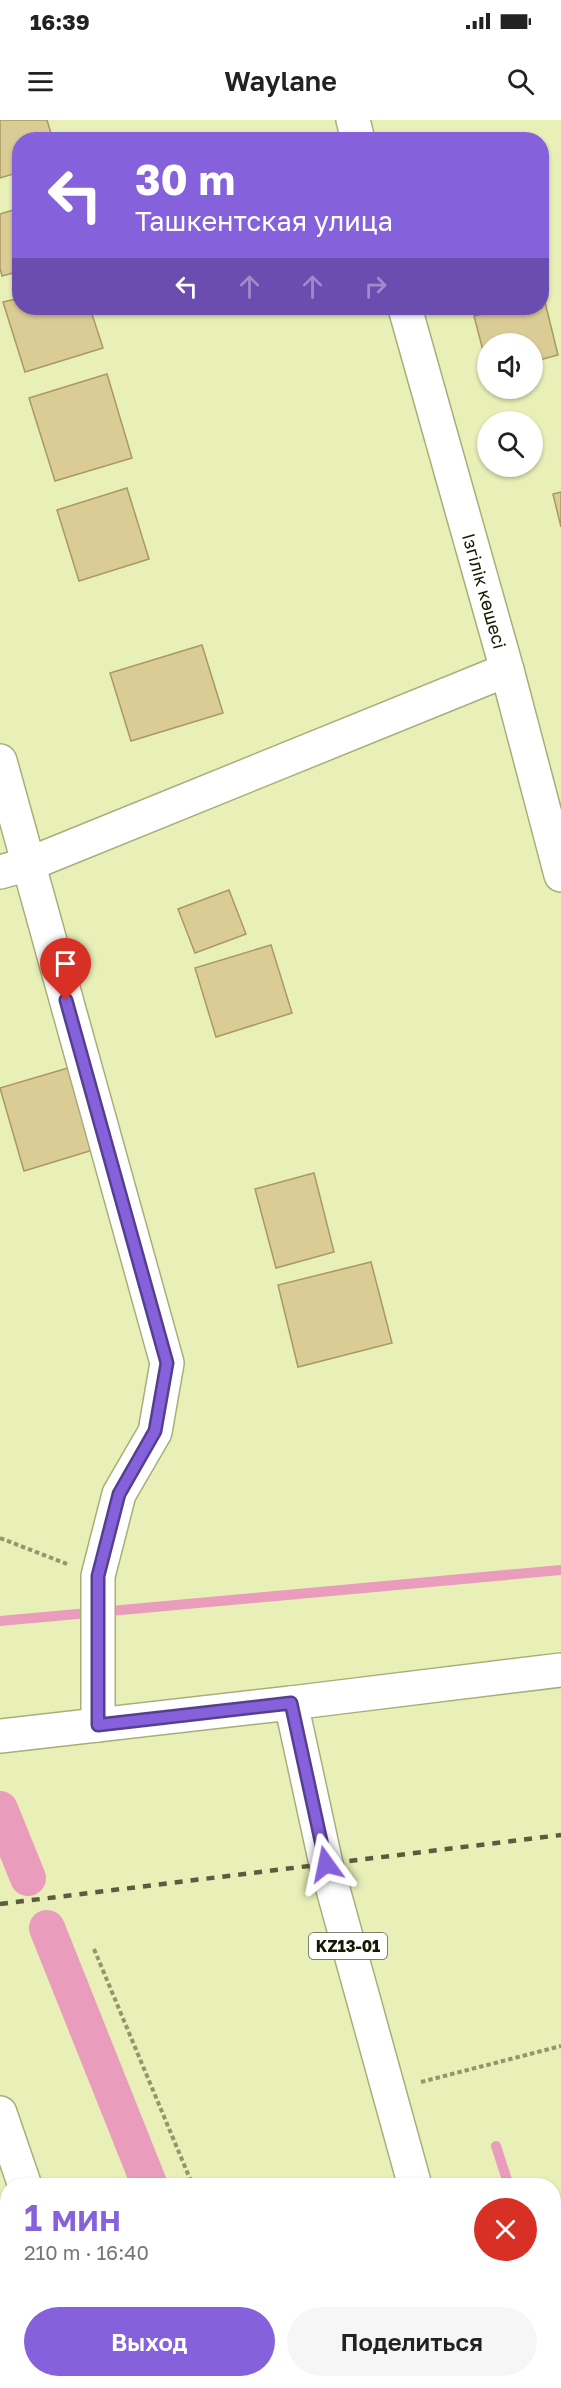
<!DOCTYPE html>
<html lang="ru">
<head>
<meta charset="utf-8">
<style>
	:root { --surface:#fff; --page:#f6f6f6; --text:#222; --muted:#767676; --accent:#8661dc }
	body { margin:0; font-family:"Golos Text",sans-serif; background:var(--page); color:var(--text); height:100vh; display:flex; flex-direction:column; font-size:22px; white-space:nowrap }
	* { box-sizing:border-box; margin:0 }
	p { font-size:20px; color:var(--muted) }
	.icon { flex:none; width:33px; height:33px; fill:none; stroke:currentColor; stroke-width:2; stroke-linecap:round; stroke-linejoin:round }
	.map { position:relative; flex:1; overflow:hidden }
	.drawer { position:absolute; left:0px; top:2058px; width:561px; height:210px; display:flex; flex-direction:column; background:var(--surface); border-radius:24px 24px 0 0; box-shadow:0 2px 4px #0004 }
	.drawer>* { flex:none }
	.banner { position:absolute; left:12px; top:12px; width:537px; height:183px; border-radius:24px; box-shadow:0 2px 4px #0004; background:#8661dc; color:#fff; overflow:hidden }
	.tools { position:absolute; left:477px; top:213px; display:grid; gap:12px }
	.tools a { display:grid; place-items:center; width:66px; height:66px; border-radius:50%; background:var(--surface); box-shadow:0 2px 4px #0004; font-size:30px }
	.pin { position:absolute; display:grid; place-items:center; width:51px; height:51px; color:#fff; margin:-62px -26px; border-radius:50% 50% 50% 0; rotate:-45deg; box-shadow:0 0 6px #0007 }
	.pin .icon { rotate:45deg }
	.me { position:absolute; width:66px; margin:-33px; rotate:348deg; stroke-linejoin:round; filter:drop-shadow(0 0 4px #0008) }
	.turn { display:flex; align-items:center; gap:21px; height:126px; padding:0 24px; font-size:27px }
	.turn .icon { width:78px; height:78px; stroke-width:2.5 }
	.turn b { display:block; font-size:42px; line-height:51px }
	.lanes { display:flex; align-items:center; height:57px; padding:0 24px; background:#0003; justify-content:center; gap:30px; direction:ltr }
	.lanes .off { opacity:.35 }
	.round { display:grid; place-items:center; flex:none; width:63px; height:63px; border-radius:32px; background:var(--page) }
	.headline { display:flex; align-items:center; justify-content:space-between; height:102px; padding:0 24px }
	h1 { font-size:36px; font-weight:600; line-height:45px; color:var(--accent) }
	.button { display:flex; gap:12px; margin-top:auto; padding:12px 24px }
	.button a { flex:1; height:69px; border-radius:36px; background:var(--accent); color:#fff; font-size:24px; font-weight:600; line-height:69px; text-align:center }
	.button a+a { background:var(--page); color:var(--text) }
	.status { display:flex; justify-content:space-between; align-items:center; height:42px; padding:0 30px; background:var(--surface); direction:ltr }
	.status svg { height:16px; fill:currentColor }
	header { display:flex; justify-content:space-between; align-items:center; height:78px; padding:0 24px; background:var(--surface); font-size:27px; font-weight:600 }
	.map>svg:first-child { display:block }
</style>
</head>
<body>
<div class="status"><b>16:39</b><svg viewBox="0 0 49 12"><path d="M0 12V9h3v3zM5 12V6h3v6zM10 12V3h3v9zM15 12V0h3v12zM26 1h20v11H26zM47 4h2v5h-2z"/></svg></div>
<header><svg class="icon" aria-label="menu" viewBox="0 0 24 24"><path d="M4 6h16M4 12h16M4 18h16"/></svg>Waylane<svg class="icon" aria-label="search" viewBox="0 0 24 24"><circle cx="10" cy="10" r="6"/><path d="M15 15l6 6"/></svg></header>
<div class="map">
<svg width="561" height="2268" viewBox="0 0 561 2268">
	<rect width="100%" height="100%" fill="#e8efb7"/>
	<g fill="none" stroke-linecap="round" stroke-linejoin="round">
		<g stroke="#e99cbb" stroke-width="10">
			<polyline points="0,1501 561,1450"/>
			<polyline points="496,2026 509,2066"/>
			<polyline points="554,2197 561,2219"/>
		</g>
		<g stroke="#e99cbb" stroke-width="36">
			<polyline points="0,1689 28,1758"/>
			<polyline points="47,1808 150,2066"/>
			<polyline points="228,2260 231,2268"/>
		</g>
	</g>
	<g fill="#dbcc96" stroke="#a89965" stroke-width="1.5">
		<polygon points="0,0 47,0 53,20 20,20 20,52 0,58"/>
		<polygon points="20,88 20,151 2,156 0,148 0,94"/>
		<polygon points="20,178 20,188 90,188 103,228 25,252 3,182"/>
		<polygon points="542,178 544,178 558,235 532,242 532,224 488,224 488,250 474,196 505,188 542,188"/>
		<polygon points="107,254 132,338 55,361 29,278"/>
		<polygon points="127,368 149,439 79,461 57,390"/>
		<polygon points="561,372 561,407 553,374"/>
		<polygon points="202,525 223,593 131,621 110,553"/>
		<polygon points="229,770 246,814 195,833 178,789"/>
		<polygon points="271,825 292,893 216,917 195,848"/>
		<polygon points="68,948 93,1030 24,1051 0,968"/>
		<polygon points="314,1053 334,1132 276,1148 255,1069"/>
		<polygon points="371,1142 392,1223 298,1247 278,1165"/>
		<polygon points="8,2131 8,2191 0,2193 0,2133"/>
		<polygon points="8,2209 8,2260 65,2262 47,2268 0,2268 0,2212"/>
	</g>
	<g fill="none" stroke-linecap="round" stroke-linejoin="round">
		<g stroke="#a8ae79" stroke-width="36">
			<g id="street">
				<polyline points="353,0 358,20"/>
				<path id="s1" d="M405,188L507,550L561,755"/>
				<polyline points="0,641 167,1243 155,1312 119,1374 98,1456 98,1605"/>
				<polyline points="0,752 29,744 507,550"/>
				<polyline points="0,1993 25,2066"/>
				<polyline points="93,2260 96,2268"/>
			</g>
		</g>
		<g stroke="#a8ae79" stroke-width="36">
			<polyline id="secondary" points="291,1583 561,1550"/>
		</g>
		<g stroke="#a8ae79" stroke-width="36">
			<g id="primary">
				<polyline points="0,1616 291,1583 326,1744 415,2066"/>
				<polyline points="470,2260 472,2268"/>
			</g>
		</g>
		<g stroke="#91966d" stroke-width="4" stroke-dasharray="4.5 3" stroke-linecap="butt">
			<polyline points="0,1418 67,1444"/>
			<polyline points="94,1829 193,2066"/>
			<polyline points="421,1962 561,1926"/>
			<polyline points="274,2260 277,2268"/>
		</g>
		<use href="#street" stroke="#fff" stroke-width="33"/>
		<use href="#secondary" stroke="#fff" stroke-width="33"/>
		<use href="#primary" stroke="#fff" stroke-width="33"/>
		<polyline stroke="#5a5d3d" stroke-width="4.5" stroke-dasharray="8 8" stroke-linecap="butt" points="0,1784 561,1715"/>
	</g>
	<g fill="none" stroke-linecap="round" stroke-linejoin="round">
		<g stroke="#573f8f" stroke-width="15">
			<polyline id="route" points="66,880 167,1243 155,1311 119,1374 98,1456 98,1605 291,1583 326,1744"/>
		</g>
		<use href="#route" stroke="#8661dc" stroke-width="10"/>
	</g>
	<g text-anchor="middle" dominant-baseline="central" stroke-width="5" stroke-linejoin="round" paint-order="stroke">
		<rect fill="#fff" stroke="#5d5e4f" stroke-width="1.5" x="309" y="1813" width="78" height="26" rx="4.5"/>
		<g font-size="16" font-weight="bold" fill="#171904">
			<text x="348" y="1826">KZ13-01</text>
		</g>
		<g font-size="18" fill="#171904" stroke="#fff">
			<text stroke="none"><textPath href="#s1" startOffset="294">Ізгілік көшесі</textPath></text>
		</g>
	</g>
</svg>
<div class="tools">
<a><svg class="icon" aria-label="sound" viewBox="0 0 24 24"><path d="M4 9h4l5-4v14l-5-4H4zM17 9q2 3 0 6"/></svg></a>
<a><svg class="icon" aria-label="search" viewBox="0 0 24 24"><circle cx="10" cy="10" r="6"/><path d="M15 15l6 6"/></svg></a>
</div>
<div class="pin" style="left:66px;top:880px;background:#d93025"><svg class="icon" aria-label="arrive" viewBox="0 0 24 24"><path d="M6 21V4h12l-3 4 3 4H6"/></svg></div>
<svg class="me" style="left:326px;top:1744px" viewBox="-20 -20 40 40"><path d="M0-17L14 15 0 8-14 15z" fill="#8661dc" stroke="#fff" stroke-width="4"/></svg>
<div class="banner">
<div class="turn"><svg class="icon" aria-label="left" viewBox="0 0 24 24"><path d="M17 20v-9H6M10 6l-5 5 5 5"/></svg><div><b>30 m</b>Ташкентская улица</div></div>
<div class="lanes"><svg class="icon" aria-label="left" viewBox="0 0 24 24"><path d="M17 20v-9H6M10 6l-5 5 5 5"/></svg><svg class="icon off" aria-label="ahead" viewBox="0 0 24 24"><path d="M12 20V5M6 11l6-6 6 6"/></svg><svg class="icon off" aria-label="ahead" viewBox="0 0 24 24"><path d="M12 20V5M6 11l6-6 6 6"/></svg><svg class="icon off" aria-label="right" viewBox="0 0 24 24"><path d="M7 20v-9h11M14 6l5 5-5 5"/></svg></div>
</div>
<section class="drawer">
<div class="headline"><div><h1>1 мин</h1><p>210 m · 16:40</p></div><a class="round" style="background:#d93025;color:#fff"><svg class="icon" aria-label="close" viewBox="0 0 24 24"><path d="M6 6l12 12M18 6L6 18"/></svg></a></div>
<div class="button"><a>Выход</a><a>Поделиться</a></div>
</section>
</div>
</body>
</html>
